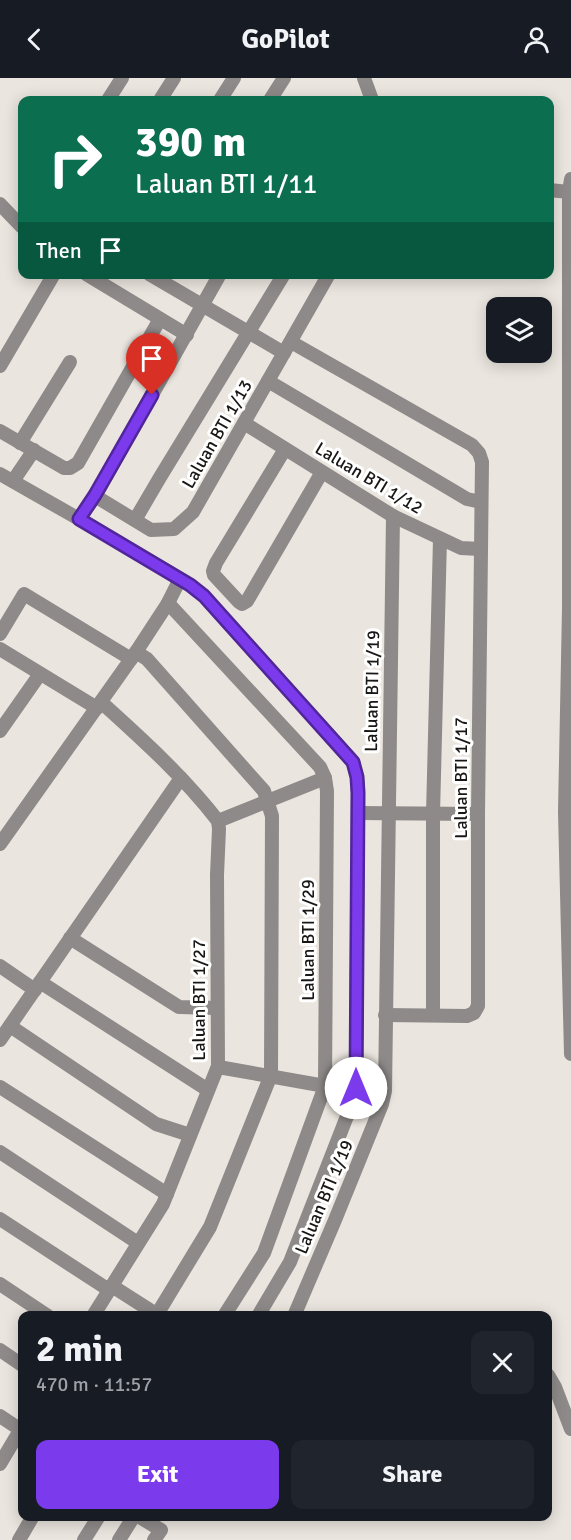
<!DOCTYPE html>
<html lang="en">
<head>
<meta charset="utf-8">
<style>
	:root { --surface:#171b24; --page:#20242c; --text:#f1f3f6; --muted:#9ea1a6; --accent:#7c3aed }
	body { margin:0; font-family:Signika,sans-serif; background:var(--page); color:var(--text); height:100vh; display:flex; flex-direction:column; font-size:22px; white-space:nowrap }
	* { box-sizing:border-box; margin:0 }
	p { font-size:20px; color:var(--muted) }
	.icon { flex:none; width:33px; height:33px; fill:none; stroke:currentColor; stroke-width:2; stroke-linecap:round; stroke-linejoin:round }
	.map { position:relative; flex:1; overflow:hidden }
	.panel { position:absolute; left:18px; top:1233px; width:534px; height:210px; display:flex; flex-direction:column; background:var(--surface); border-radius:12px; box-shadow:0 3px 15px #0003 }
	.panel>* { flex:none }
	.guide { position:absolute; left:18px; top:18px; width:536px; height:183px; border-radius:12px; box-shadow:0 3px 15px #0003; background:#0b6e4f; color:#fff; overflow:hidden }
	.tools { position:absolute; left:486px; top:219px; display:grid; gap:12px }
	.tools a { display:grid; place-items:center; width:66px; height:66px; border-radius:12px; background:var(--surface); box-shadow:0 3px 15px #0003; font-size:30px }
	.pin { position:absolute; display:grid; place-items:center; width:51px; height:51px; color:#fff; margin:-62px -26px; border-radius:50% 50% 50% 0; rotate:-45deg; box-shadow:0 0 6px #0007 }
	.pin .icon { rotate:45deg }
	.me { position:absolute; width:66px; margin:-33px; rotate:0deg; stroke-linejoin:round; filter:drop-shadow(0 0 4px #0008) }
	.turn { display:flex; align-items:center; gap:21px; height:126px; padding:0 18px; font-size:27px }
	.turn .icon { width:78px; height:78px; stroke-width:2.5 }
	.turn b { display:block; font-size:42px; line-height:51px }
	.then { display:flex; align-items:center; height:57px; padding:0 18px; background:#0003; gap:12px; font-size:22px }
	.round { display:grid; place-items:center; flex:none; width:63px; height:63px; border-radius:12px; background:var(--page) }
	.overview { display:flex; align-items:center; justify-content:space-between; height:102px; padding:0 18px }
	h1 { font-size:36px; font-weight:700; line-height:45px }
	.button { display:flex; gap:12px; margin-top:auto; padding:12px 18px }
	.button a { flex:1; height:69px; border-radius:12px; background:var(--accent); color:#fff; font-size:24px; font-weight:700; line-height:69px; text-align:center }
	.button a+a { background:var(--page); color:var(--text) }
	header { display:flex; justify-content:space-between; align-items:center; height:78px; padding:0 18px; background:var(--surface); font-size:27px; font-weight:700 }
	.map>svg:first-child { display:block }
</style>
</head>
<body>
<header><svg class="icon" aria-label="back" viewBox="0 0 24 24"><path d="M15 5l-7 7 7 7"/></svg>GoPilot<svg class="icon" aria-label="person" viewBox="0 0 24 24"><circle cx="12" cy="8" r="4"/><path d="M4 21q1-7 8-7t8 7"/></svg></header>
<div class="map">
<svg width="571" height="1462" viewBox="0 0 571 1462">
	<rect width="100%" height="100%" fill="#eae5de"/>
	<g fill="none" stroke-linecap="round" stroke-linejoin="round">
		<g stroke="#8e8a89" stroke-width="14">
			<polyline points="364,0 372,22"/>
			<polyline points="108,22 122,0"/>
			<polyline points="160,22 174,0"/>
			<polyline points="220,22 234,0"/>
			<polyline points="270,22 284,0"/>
			<polyline points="571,101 569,114 569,530 565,734 571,976"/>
			<polyline points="549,112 569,114"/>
			<polyline points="0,126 22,149"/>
			<polyline points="86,196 187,257"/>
			<polyline points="149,196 284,275"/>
			<polyline points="291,264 472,367 479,375 482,384 478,736 478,928 474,935 467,938 385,937"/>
			<polyline points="0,288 54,196"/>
			<polyline points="268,303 467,421 481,424"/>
			<polyline points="244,345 393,438 461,470 480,471"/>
			<polyline points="0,353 64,390 70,390 78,385 160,241"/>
			<polyline points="20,365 70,284"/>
			<polyline points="285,371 216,485 213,493 214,497 239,524 242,526 247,523 322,394"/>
			<polyline points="0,396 79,441 191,507 204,518 353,684 357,699 358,715 356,1010 351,1028 290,1184 258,1238"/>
			<polyline points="13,403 34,372"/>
			<polyline points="95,418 151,452 174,451 193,434 329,196"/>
			<polyline points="79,441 95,418 220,196"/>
			<polyline points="135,442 159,401 284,196"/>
			<polyline points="168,525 320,689 325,700 327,713 325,1008 264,1175 224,1238"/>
			<polyline points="0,556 24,516 131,581"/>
			<polyline points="0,571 97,630"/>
			<polyline points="136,574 147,581 264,713 272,738 271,997 210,1149 156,1238"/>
			<polyline points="0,653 40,596"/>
			<polyline points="358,735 478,736"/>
			<polyline points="218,743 325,700"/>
			<polyline points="0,766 136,574 168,525 180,501"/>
			<polyline points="70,860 179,929 217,930"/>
			<polyline points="0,888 35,912"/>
			<polyline points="40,904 208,1012"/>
			<polyline points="433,937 433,736 440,461"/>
			<polyline points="10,948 156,1046 190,1057"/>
			<polyline points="0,962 181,700"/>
			<polyline points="218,988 224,990 325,1008"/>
			<polyline points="0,1009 167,1116"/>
			<polyline points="0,1074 138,1165"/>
			<polyline points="0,1141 109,1212"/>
			<polyline points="0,1206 48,1238"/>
			<polyline points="112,1208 159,1238"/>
			<path d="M93,1238L163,1126L218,988L217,797L219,751L218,743C184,699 142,661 101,624"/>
			<polyline points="294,1238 335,1142 382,1026 385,1013 393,438"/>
			<polyline points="0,1272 22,1287"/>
			<polyline points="548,1297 555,1309 571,1351"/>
			<polyline points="0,1338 21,1352"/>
			<polyline points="0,1386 22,1349"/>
			<polyline points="138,1438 161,1452 154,1462"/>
			<polyline points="19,1462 33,1438"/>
			<polyline points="84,1462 99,1438"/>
			<polyline points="119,1462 134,1438"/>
		</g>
	</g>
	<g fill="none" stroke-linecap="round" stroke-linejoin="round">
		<g stroke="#51269a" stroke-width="15">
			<polyline id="route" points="152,317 95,417 79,441 190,507 204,518 353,684 357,699 358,715 356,1010"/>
		</g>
		<use href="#route" stroke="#7c3aed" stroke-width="10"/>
	</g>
	<g text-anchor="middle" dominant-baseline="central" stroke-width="6" stroke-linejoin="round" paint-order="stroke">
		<g font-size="18" fill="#191715" stroke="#fff">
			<text transform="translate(217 356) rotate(-60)">Laluan BTI 1/13</text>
			<text transform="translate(369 400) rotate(31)">Laluan BTI 1/12</text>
			<text transform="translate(372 613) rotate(-89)">Laluan BTI 1/19</text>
			<text transform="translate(461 700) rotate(-90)">Laluan BTI 1/17</text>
			<text transform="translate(308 862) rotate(-90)">Laluan BTI 1/29</text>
			<text transform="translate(199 922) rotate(-90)">Laluan BTI 1/27</text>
			<text transform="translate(324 1119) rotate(-67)">Laluan BTI 1/19</text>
		</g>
	</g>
</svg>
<div class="tools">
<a><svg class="icon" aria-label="layers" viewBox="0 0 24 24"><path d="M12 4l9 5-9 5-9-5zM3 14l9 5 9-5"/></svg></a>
</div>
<div class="pin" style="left:152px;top:317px;background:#d93025"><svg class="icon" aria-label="arrive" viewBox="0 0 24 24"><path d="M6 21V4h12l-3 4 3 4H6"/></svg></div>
<svg class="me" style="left:356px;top:1010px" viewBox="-20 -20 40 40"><circle r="19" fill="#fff"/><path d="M0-13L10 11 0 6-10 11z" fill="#7c3aed"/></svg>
<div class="guide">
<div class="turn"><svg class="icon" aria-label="right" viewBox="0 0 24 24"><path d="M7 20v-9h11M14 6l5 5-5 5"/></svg><div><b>390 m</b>Laluan BTI 1/11</div></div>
<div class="then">Then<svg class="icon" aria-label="arrive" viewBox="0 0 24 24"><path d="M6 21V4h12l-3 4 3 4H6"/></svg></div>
</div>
<section class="panel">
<div class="overview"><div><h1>2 min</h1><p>470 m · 11:57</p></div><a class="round"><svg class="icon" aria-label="close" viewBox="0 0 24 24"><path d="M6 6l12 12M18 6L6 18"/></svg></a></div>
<div class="button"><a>Exit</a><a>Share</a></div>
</section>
</div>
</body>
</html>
